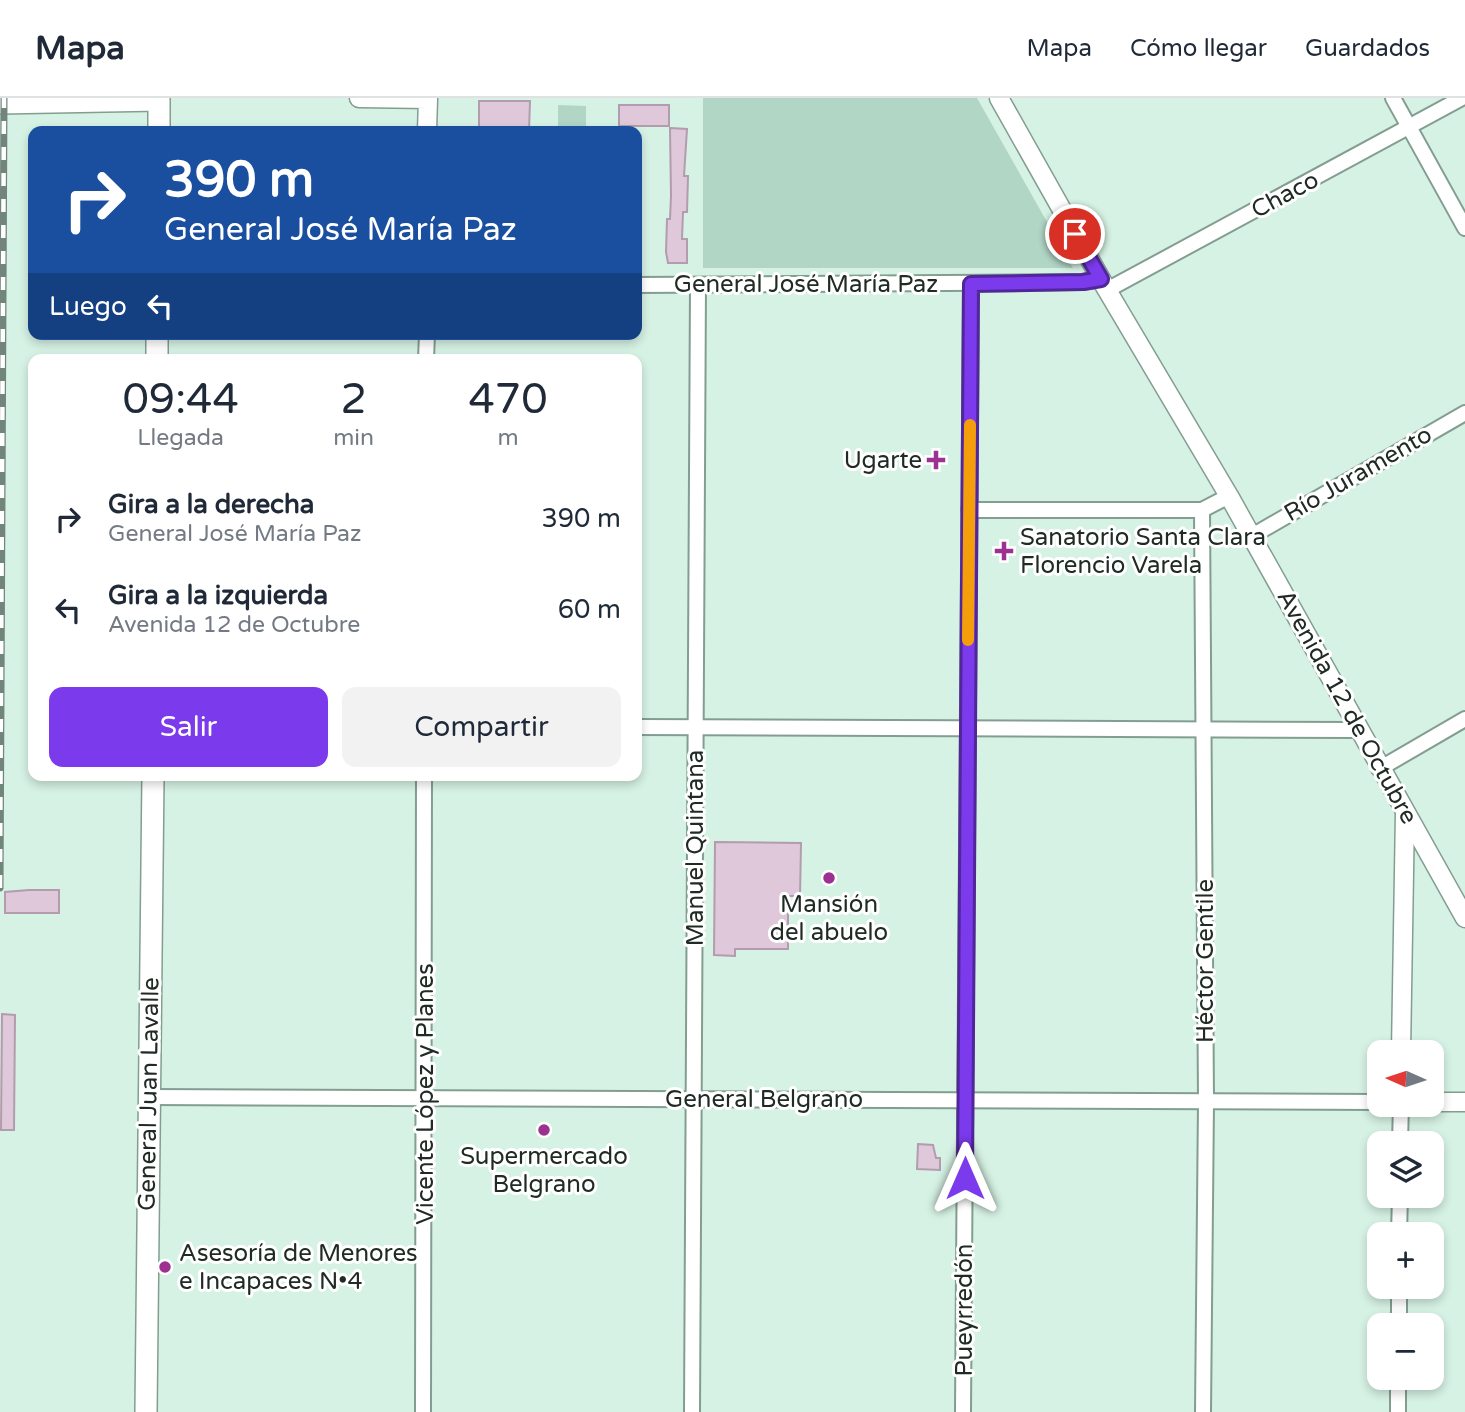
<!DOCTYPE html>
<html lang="es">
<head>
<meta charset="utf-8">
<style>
	:root { --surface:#fff; --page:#f2f2f3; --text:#1f2937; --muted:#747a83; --line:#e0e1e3; --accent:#7c3aed }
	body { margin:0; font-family:"Varela Round",sans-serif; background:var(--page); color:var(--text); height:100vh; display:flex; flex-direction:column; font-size:26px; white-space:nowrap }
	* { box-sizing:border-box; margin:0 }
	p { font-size:23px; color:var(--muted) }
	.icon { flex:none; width:38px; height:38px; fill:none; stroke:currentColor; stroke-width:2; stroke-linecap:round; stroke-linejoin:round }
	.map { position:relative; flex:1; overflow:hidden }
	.sheet { position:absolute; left:28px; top:256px; width:614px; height:427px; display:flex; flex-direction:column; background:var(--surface); border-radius:14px; box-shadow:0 4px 10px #0003 }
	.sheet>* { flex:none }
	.hud { position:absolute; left:28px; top:28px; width:614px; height:214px; border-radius:14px; box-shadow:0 4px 10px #0003; background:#1a4fa0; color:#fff; overflow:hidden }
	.needle { width:46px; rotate:273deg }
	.fabs { position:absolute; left:1367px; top:942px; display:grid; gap:14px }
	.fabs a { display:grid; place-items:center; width:77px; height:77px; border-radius:14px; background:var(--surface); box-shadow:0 4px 10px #0003; font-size:35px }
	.pin { position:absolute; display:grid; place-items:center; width:60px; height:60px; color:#fff; margin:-30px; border:4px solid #fff; border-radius:50%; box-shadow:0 2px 7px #0007 }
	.me { position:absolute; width:77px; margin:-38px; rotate:0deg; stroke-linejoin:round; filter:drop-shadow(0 0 5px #0008) }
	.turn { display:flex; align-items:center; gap:24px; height:147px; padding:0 21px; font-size:32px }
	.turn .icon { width:91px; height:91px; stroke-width:2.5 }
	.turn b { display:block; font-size:49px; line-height:60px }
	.then { display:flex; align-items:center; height:66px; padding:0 21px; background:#0003; gap:14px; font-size:26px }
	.eta { display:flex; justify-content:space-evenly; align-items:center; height:119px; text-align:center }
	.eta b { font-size:42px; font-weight:600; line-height:49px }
	.primary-button { display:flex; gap:14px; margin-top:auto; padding:14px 21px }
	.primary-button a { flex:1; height:80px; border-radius:14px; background:var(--accent); color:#fff; font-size:28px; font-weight:600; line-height:80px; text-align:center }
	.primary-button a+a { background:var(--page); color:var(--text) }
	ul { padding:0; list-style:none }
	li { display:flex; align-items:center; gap:21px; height:91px; padding:0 21px }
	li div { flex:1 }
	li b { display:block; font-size:26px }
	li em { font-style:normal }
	header { display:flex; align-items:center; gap:42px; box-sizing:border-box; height:98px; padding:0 35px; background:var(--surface); border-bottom:2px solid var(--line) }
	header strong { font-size:33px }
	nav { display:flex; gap:38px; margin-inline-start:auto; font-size:24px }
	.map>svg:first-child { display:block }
</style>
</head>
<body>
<header>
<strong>Mapa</strong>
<nav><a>Mapa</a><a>Cómo llegar</a><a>Guardados</a></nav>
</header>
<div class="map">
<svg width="1465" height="1314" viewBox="0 0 1465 1314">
	<rect width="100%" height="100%" fill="#d6f2e4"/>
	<g fill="#b1d6c5">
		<polygon points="703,0 977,0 1073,170 703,170"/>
		<polygon points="558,7 586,8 586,33 558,33"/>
	</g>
	<g fill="#dfc8da" stroke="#b29cad" stroke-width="2">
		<polygon points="479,3 530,3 529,33 479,33"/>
		<rect x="619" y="7" width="50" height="21"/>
		<polygon points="670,30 687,31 684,78 688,78 687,114 683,114 682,141 687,141 687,165 668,165 666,154 667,121 670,121 671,98"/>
		<polygon points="715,744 801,745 800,798 788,798 788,851 735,851 735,858 714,857"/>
		<polygon points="29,792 59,792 59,815 5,815 5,794"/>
		<polygon points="2,916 15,917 14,1032 1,1032"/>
		<polygon points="918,1046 933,1047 936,1060 940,1060 940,1072 917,1071"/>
	</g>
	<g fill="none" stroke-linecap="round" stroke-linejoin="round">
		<g stroke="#839e91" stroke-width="18">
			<g id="minor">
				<polyline points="1393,0 1465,130"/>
				<polyline points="637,187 1083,184 1101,181"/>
				<polyline points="1107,192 1462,0"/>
				<polyline points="426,261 427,236"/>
				<polyline points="969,412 1202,412 1229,398"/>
				<polyline points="1202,412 1206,1004 1203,1314"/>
				<polyline points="1252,438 1465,315"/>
				<polyline points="637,629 1358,632"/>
				<polyline points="1379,671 1465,621"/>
				<polyline points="149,999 1379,1004"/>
				<polyline points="1400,1045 1401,1006"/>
				<polyline points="1399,1136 1400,1097"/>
				<polyline points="1399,1227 1399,1188"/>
				<polyline points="423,1314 424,677"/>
				<polyline points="692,1314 698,187"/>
				<polyline points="963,1314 971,186"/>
				<polyline points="1398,1314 1398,1279"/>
			</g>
		</g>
		<g stroke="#839e91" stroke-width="21">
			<g id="tertiary">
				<polyline points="359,0 428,1 427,33"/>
				<polyline points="999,0 1107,192 1229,398 1465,820"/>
				<polyline points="1401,954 1405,714"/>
				<polyline points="1432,1004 1465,1004"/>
			</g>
		</g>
		<g stroke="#839e91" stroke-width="24">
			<g id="secondary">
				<polyline points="0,5 159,2 159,33"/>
				<polyline points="157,261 157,236"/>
				<polyline points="146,1314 153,677"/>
			</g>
		</g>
		<use href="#minor" stroke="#fff" stroke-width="14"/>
		<use href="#tertiary" stroke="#fff" stroke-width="18"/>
		<use href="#secondary" stroke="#fff" stroke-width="21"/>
		<g stroke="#72857b" stroke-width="7">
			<polyline id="rail" points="0,790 4,0"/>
		</g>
		<use href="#rail" stroke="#fff" stroke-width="4.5" stroke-dasharray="13" stroke-linecap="butt"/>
	</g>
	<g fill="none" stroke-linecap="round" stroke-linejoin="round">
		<g stroke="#51269a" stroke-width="18">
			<polyline id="route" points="965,1080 971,186 1083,184 1101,181 1075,136"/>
		</g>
		<use href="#route" stroke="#7c3aed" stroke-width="12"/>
		<polyline stroke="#f59e0b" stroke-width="12" points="968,542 970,327"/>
	</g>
	<g fill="#9c3191" stroke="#fff" stroke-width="2.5">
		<path d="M932.5 351.5h7v7h7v7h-7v7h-7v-7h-7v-7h7z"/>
		<path d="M1000.5 442.5h7v7h7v7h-7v7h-7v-7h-7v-7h7z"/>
		<circle cx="829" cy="780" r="7"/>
		<circle cx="544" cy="1032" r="7"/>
		<circle cx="165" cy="1169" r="7"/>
	</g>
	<g text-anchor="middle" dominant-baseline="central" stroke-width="6" stroke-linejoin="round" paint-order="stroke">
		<g font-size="24" fill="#202b25" stroke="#fff">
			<text transform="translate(1285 97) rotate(-28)">Chaco</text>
			<text x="806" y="186">General José María Paz</text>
			<text transform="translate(1358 376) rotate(-30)">Río Juramento</text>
			<text transform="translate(1347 609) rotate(61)">Avenida 12 de Octubre</text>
			<text transform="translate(695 750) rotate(-90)">Manuel Quintana</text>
			<text transform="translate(1205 863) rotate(-90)">Héctor Gentile</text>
			<text transform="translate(149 996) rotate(-89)">General Juan Lavalle</text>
			<text transform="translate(425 996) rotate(-90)">Vicente López y Planes</text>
			<text x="764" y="1001">General Belgrano</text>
			<text transform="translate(964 1212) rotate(-90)">Pueyrredón</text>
		</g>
		<g font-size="24" fill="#202b25" stroke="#fff" text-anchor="start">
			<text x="922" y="362" text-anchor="end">Ugarte</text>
			<text x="1020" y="439">Sanatorio Santa Clara<tspan x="1020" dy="28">Florencio Varela</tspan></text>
			<text x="829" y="806" text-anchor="middle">Mansión<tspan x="829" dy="28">del abuelo</tspan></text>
			<text x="544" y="1058" text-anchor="middle">Supermercado<tspan x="544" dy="28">Belgrano</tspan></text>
			<text x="179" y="1155">Asesoría de Menores<tspan x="179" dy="28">e Incapaces N•4</tspan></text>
		</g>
	</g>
</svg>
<div class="fabs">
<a><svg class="needle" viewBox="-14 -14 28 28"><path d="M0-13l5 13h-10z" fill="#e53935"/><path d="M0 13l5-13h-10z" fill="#747a83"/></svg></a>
<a><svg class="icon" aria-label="layers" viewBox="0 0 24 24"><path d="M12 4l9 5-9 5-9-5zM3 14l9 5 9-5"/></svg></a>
<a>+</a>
<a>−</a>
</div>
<div class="pin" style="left:1075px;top:136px;background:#d93025"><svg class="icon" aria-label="arrive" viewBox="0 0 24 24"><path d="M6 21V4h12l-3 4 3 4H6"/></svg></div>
<svg class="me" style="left:965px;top:1080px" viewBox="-20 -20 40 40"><path d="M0-17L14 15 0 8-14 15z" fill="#7c3aed" stroke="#fff" stroke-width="4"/></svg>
<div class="hud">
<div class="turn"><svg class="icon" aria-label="right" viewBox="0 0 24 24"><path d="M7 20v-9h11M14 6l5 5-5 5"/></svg><div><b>390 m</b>General José María Paz</div></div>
<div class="then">Luego<svg class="icon" aria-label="left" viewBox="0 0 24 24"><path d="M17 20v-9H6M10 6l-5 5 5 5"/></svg></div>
</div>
<section class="sheet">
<div class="eta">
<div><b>09:44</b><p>Llegada</p></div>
<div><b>2</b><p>min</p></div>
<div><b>470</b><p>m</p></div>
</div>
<ul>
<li><svg class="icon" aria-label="right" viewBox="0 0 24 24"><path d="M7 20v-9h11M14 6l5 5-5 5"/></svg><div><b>Gira a la derecha</b><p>General José María Paz</p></div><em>390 m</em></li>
<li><svg class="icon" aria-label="left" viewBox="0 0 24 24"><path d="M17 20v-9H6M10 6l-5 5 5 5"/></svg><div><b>Gira a la izquierda</b><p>Avenida 12 de Octubre</p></div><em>60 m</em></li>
</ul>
<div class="primary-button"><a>Salir</a><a>Compartir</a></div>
</section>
</div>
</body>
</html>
